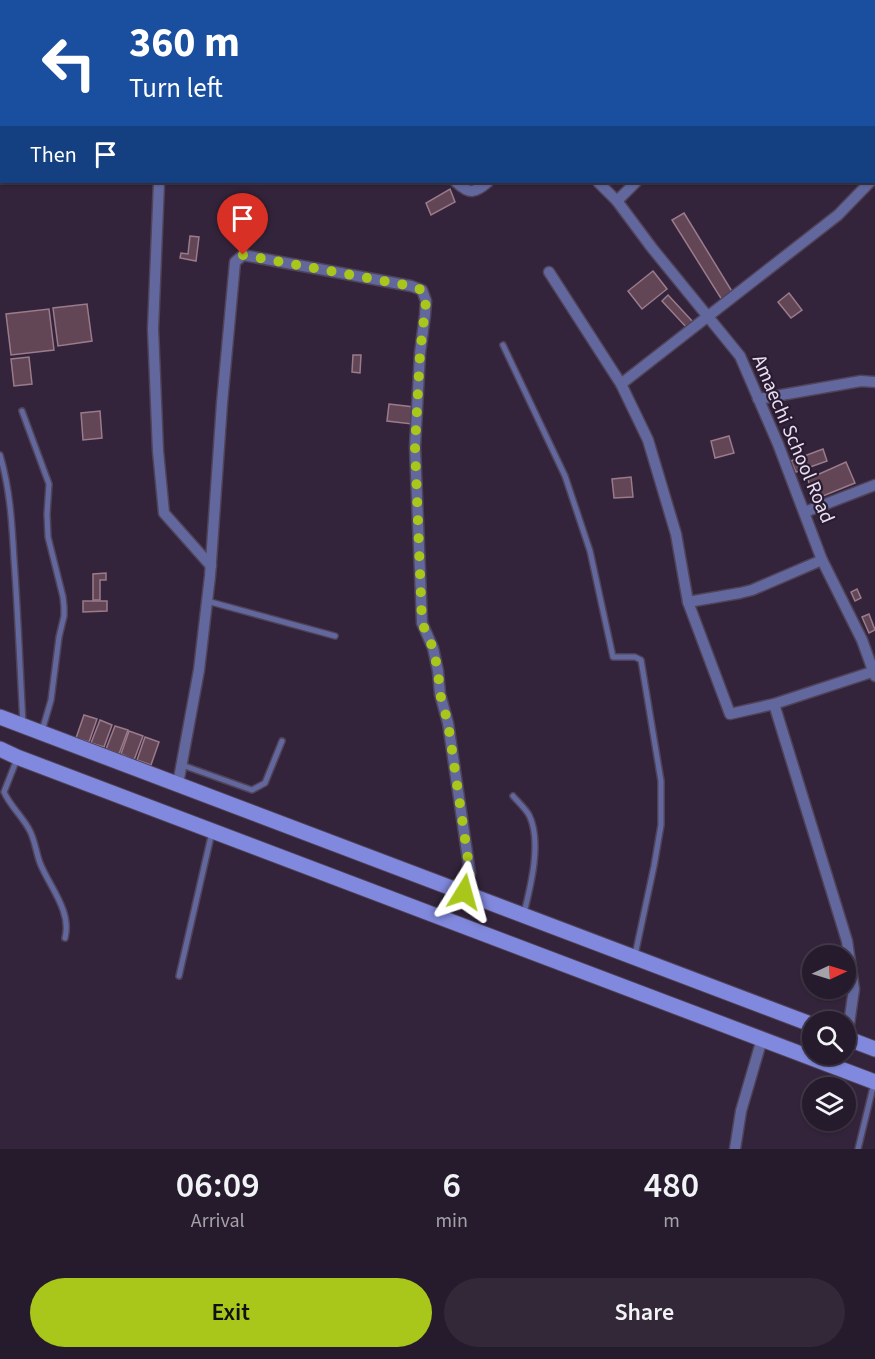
<!DOCTYPE html>
<html lang="en">
<head>
<meta charset="utf-8">
<style>
	:root { --surface:#261b2c; --page:#322838; --text:#f1f3f6; --muted:#a4a1a9; --line:#423948; --accent:#a9c71b }
	body { margin:0; font-family:"Source Sans 3",sans-serif; background:var(--page); color:var(--text); height:100vh; display:flex; flex-direction:column; font-size:22px; white-space:nowrap }
	* { box-sizing:border-box; margin:0 }
	p { font-size:20px; color:var(--muted) }
	.icon { flex:none; width:33px; height:33px; fill:none; stroke:currentColor; stroke-width:2; stroke-linecap:round; stroke-linejoin:round }
	.map { position:relative; height:1149px; overflow:hidden }
	.drawer { display:flex; flex-direction:column; background:var(--surface); flex:1 }
	.drawer>* { flex:none }
	.guide { position:absolute; left:0px; top:0px; width:876px; height:183px; box-shadow:0 2px 4px #0004,0 0 0 2px var(--line); background:#1a4fa0; color:#fff; overflow:hidden }
	.needle { width:39px; rotate:86deg }
	.buttons { position:absolute; left:802px; top:945px; display:grid; gap:12px }
	.buttons a { display:grid; place-items:center; width:54px; height:54px; border-radius:50%; background:var(--surface); box-shadow:0 2px 4px #0004,0 0 0 2px var(--line); font-size:30px }
	.pin { position:absolute; display:grid; place-items:center; width:51px; height:51px; color:#fff; margin:-62px -26px; border-radius:50% 50% 50% 0; rotate:-45deg; box-shadow:0 0 6px #0007 }
	.pin .icon { rotate:45deg }
	.me { position:absolute; width:66px; margin:-33px; rotate:8deg; stroke-linejoin:round; filter:drop-shadow(0 0 4px #0008) }
	.turn { display:flex; align-items:center; gap:21px; height:126px; padding:0 30px; font-size:27px }
	.turn .icon { width:78px; height:78px; stroke-width:2.5 }
	.turn b { display:block; font-size:42px; line-height:51px }
	.then { display:flex; align-items:center; height:57px; padding:0 30px; background:#0003; gap:12px; font-size:22px }
	.eta { display:flex; justify-content:space-evenly; align-items:center; height:102px; text-align:center }
	.eta b { font-size:36px; font-weight:600; line-height:42px }
	.primary-button { display:flex; gap:12px; margin-top:auto; padding:12px 30px }
	.primary-button a { flex:1; height:69px; border-radius:36px; background:var(--accent); color:#111; font-size:24px; font-weight:600; line-height:69px; text-align:center }
	.primary-button a+a { background:var(--page); color:var(--text) }
	.map>svg:first-child { display:block }
</style>
</head>
<body>
<div class="map">
<svg width="875" height="1149" viewBox="0 0 875 1149">
	<rect width="100%" height="100%" fill="#33243b"/>
	<g fill="#634656" stroke="#9a7b8b" stroke-width="1.5">
		<polygon points="450,189 455,202 431,215 426,203"/>
		<polygon points="684,213 733,293 722,300 672,220"/>
		<polygon points="190,236 199,237 196,261 180,258 181,253 188,254"/>
		<polygon points="653,271 667,289 642,309 628,291"/>
		<polygon points="789,293 802,310 791,318 778,302"/>
		<polygon points="668,295 693,322 687,328 662,301"/>
		<polygon points="87,304 92,341 58,346 53,308"/>
		<polygon points="49,309 54,350 11,355 6,314"/>
		<polygon points="353,355 361,355 360,373 352,372"/>
		<polygon points="29,357 32,384 14,386 11,359"/>
		<polygon points="389,404 414,407 412,424 387,421"/>
		<polygon points="100,411 102,438 83,440 81,413"/>
		<polygon points="729,436 734,453 715,458 711,441"/>
		<polygon points="823,449 827,461 796,472 791,461"/>
		<polygon points="846,462 855,483 813,500 808,479"/>
		<polygon points="631,477 633,497 614,498 612,479"/>
		<polygon points="106,573 106,580 100,580 100,600 93,600 93,574"/>
		<polygon points="857,589 861,598 855,601 851,592"/>
		<polygon points="83,601 107,601 107,611 83,612"/>
		<polygon points="869,614 875,630 869,633 862,617"/>
		<polygon points="84,715 97,719 89,742 76,738"/>
		<polygon points="100,720 112,725 104,747 91,743"/>
		<polygon points="115,726 128,730 119,754 106,749"/>
		<polygon points="129,731 143,736 134,760 121,754"/>
		<polygon points="145,737 159,742 151,765 137,760"/>
	</g>
	<g fill="none" stroke-linecap="round" stroke-linejoin="round">
		<g stroke="#504258" stroke-width="8">
			<g id="lane">
				<polyline points="86,0 91,2"/>
				<polyline points="653,2 654,0"/>
				<polyline points="503,345 565,476 590,551 613,657 635,657 641,660 661,781 661,825 654,866 635,955"/>
				<polyline points="22,411 49,484 47,514 48,537 63,597 64,607 64,616 59,637 51,700 42,731"/>
				<path d="M0,455C10,489 12,523 14,559C18,614 20,669 23,724"/>
				<polyline points="207,601 335,636"/>
				<path d="M17,759L4,792C10,806 23,817 30,831C35,841 36,852 40,863C49,886 72,911 65,938"/>
				<polyline points="182,765 252,790 265,783 282,741"/>
				<path d="M513,796C518,802 525,808 529,815C542,841 531,885 524,913"/>
				<polyline points="179,976 212,832"/>
				<polyline points="858,1149 874,1083"/>
			</g>
		</g>
		<g stroke="#504258" stroke-width="13">
			<g id="street">
				<polyline points="388,0 390,2"/>
				<polyline points="821,0 823,2"/>
				<polyline points="12,2 12,0"/>
				<polyline points="174,2 175,0"/>
				<polyline points="274,2 275,0"/>
				<polyline points="785,2 787,0"/>
				<polyline points="0,45 2,40"/>
				<polyline points="874,54 875,54"/>
				<polyline points="0,88 2,88"/>
				<polyline points="159,182 153,329 158,451 164,513 211,566"/>
				<path d="M456,182C470,195 474,193 488,182"/>
				<polyline points="598,182 617,201 652,248 740,356 778,444 822,560 862,640 875,676"/>
				<polyline points="617,201 636,182"/>
				<polyline points="549,272 621,384 648,440 676,534 688,602 730,714 774,704 875,671"/>
				<polyline points="621,384 838,215 870,182"/>
				<polyline points="758,399 861,381 875,382"/>
				<polyline points="805,512 875,485"/>
				<polyline points="688,602 740,593 752,590 822,560"/>
				<polyline points="774,704 847,941 854,989 847,1038"/>
				<polyline points="178,784 199,670 210,576 222,403 235,262 243,255 411,286 422,290 426,301 425,315 420,353 415,447 422,623 433,648 438,671 440,694 448,723 470,873 464,892"/>
				<polyline points="735,1149 741,1111 762,1039"/>
			</g>
		</g>
		<g stroke="#504258" stroke-width="17">
			<g id="secondary">
				<polyline points="0,717 813,1025"/>
				<polyline points="0,749 17,757 875,1082"/>
				<polyline points="846,1038 875,1049"/>
			</g>
		</g>
		<use href="#lane" stroke="#62689d" stroke-width="5"/>
		<use href="#street" stroke="#62689d" stroke-width="10"/>
		<use href="#secondary" stroke="#8189de" stroke-width="15"/>
	</g>
	<g fill="none" stroke-linecap="round" stroke-linejoin="round">
		<polyline stroke="#a9c71b" stroke-width="10" stroke-dasharray="0 18" points="243,255 411,286 422,290 426,301 420,353 415,447 422,623 433,648 438,671 440,694 448,723 470,873 464,892"/>
	</g>
	<g text-anchor="middle" dominant-baseline="central" stroke-width="4.5" stroke-linejoin="round" paint-order="stroke">
		<g font-size="20" fill="#eae0f0" stroke="#291b31">
			<text transform="translate(793 439) rotate(67)">Amaechi School Road</text>
		</g>
	</g>
</svg>
<div class="buttons">
<a><svg class="needle" viewBox="-14 -14 28 28"><path d="M0-13l5 13h-10z" fill="#e53935"/><path d="M0 13l5-13h-10z" fill="#a4a1a9"/></svg></a>
<a><svg class="icon" aria-label="search" viewBox="0 0 24 24"><circle cx="10" cy="10" r="6"/><path d="M15 15l6 6"/></svg></a>
<a><svg class="icon" aria-label="layers" viewBox="0 0 24 24"><path d="M12 4l9 5-9 5-9-5zM3 14l9 5 9-5"/></svg></a>
</div>
<div class="pin" style="left:243px;top:255px;background:#d93025"><svg class="icon" aria-label="arrive" viewBox="0 0 24 24"><path d="M6 21V4h12l-3 4 3 4H6"/></svg></div>
<svg class="me" style="left:464px;top:892px" viewBox="-20 -20 40 40"><path d="M0-17L14 15 0 8-14 15z" fill="#a9c71b" stroke="#fff" stroke-width="4"/></svg>
<div class="guide">
<div class="turn"><svg class="icon" aria-label="left" viewBox="0 0 24 24"><path d="M17 20v-9H6M10 6l-5 5 5 5"/></svg><div><b>360 m</b>Turn left</div></div>
<div class="then">Then<svg class="icon" aria-label="arrive" viewBox="0 0 24 24"><path d="M6 21V4h12l-3 4 3 4H6"/></svg></div>
</div>
</div>
<section class="drawer">
<div class="eta">
<div><b>06:09</b><p>Arrival</p></div>
<div><b>6</b><p>min</p></div>
<div><b>480</b><p>m</p></div>
</div>
<div class="primary-button"><a>Exit</a><a>Share</a></div>
</section>
</body>
</html>
